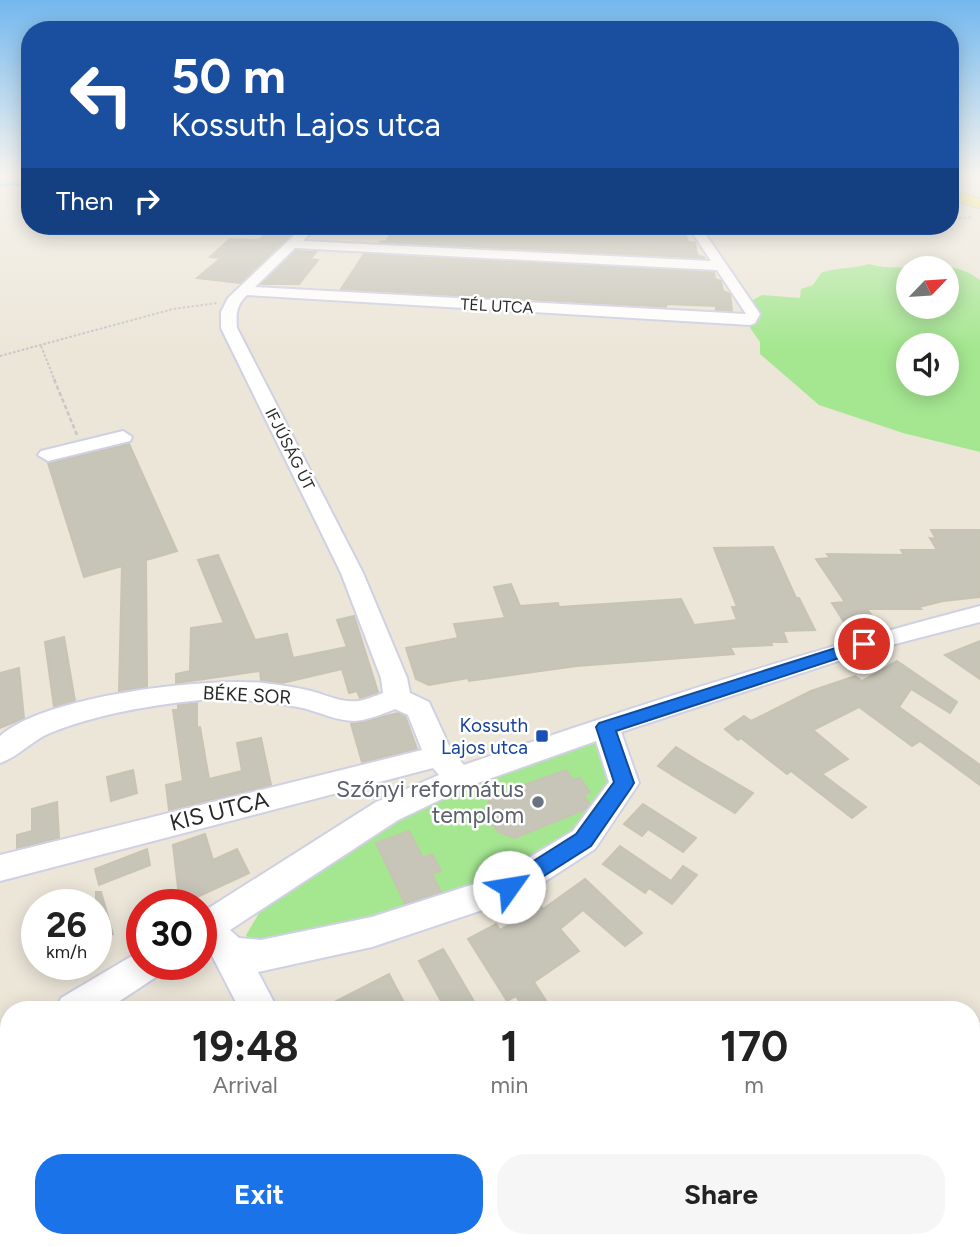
<!DOCTYPE html>
<html lang="en">
<head>
<meta charset="utf-8">
<style>
	:root { --surface:#fff; --page:#f6f6f6; --text:#222; --muted:#767676; --accent:#1a73e8 }
	body { margin:0; font-family:Figtree,sans-serif; background:var(--page); color:var(--text); height:100vh; display:flex; flex-direction:column; font-size:26px; white-space:nowrap }
	* { box-sizing:border-box; margin:0 }
	p { font-size:23px; color:var(--muted) }
	.icon { flex:none; width:38px; height:38px; fill:none; stroke:currentColor; stroke-width:2; stroke-linecap:round; stroke-linejoin:round }
	.map { position:relative; flex:1; overflow:hidden }
	.panel { position:absolute; left:0px; top:1001px; width:980px; height:247px; display:flex; flex-direction:column; background:var(--surface); border-radius:28px 28px 0 0; box-shadow:0 4px 18px #0003 }
	.panel>* { flex:none }
	.top-card { position:absolute; left:21px; top:21px; width:938px; height:214px; border-radius:28px; box-shadow:0 4px 18px #0003; background:#1a4fa0; color:#fff; overflow:hidden }
	.needle { width:46px; rotate:65deg }
	.fabs { position:absolute; left:896px; top:256px; display:grid; gap:14px }
	.fabs a { display:grid; place-items:center; width:63px; height:63px; border-radius:50%; background:var(--surface); box-shadow:0 4px 18px #0003; font-size:35px }
	.speed { position:absolute; left:21px; top:889px; display:flex; gap:14px; font-size:35px; font-weight:700; text-align:center }
	.speed>* { display:grid; place-content:center; width:91px; height:91px; border-radius:50%; background:var(--surface); box-shadow:0 4px 18px #0003; line-height:1 }
	.speed small { font-size:18px; font-weight:400 }
	.speed .limit { border:10px solid #d22; background:#fff; color:#111 }
	.pin { position:absolute; display:grid; place-items:center; width:60px; height:60px; color:#fff; margin:-30px; border:4px solid #fff; border-radius:50%; box-shadow:0 2px 7px #0007 }
	.me { position:absolute; width:77px; margin:-38px; rotate:58deg; stroke-linejoin:round; filter:drop-shadow(0 0 5px #0008) }
	.turn { display:flex; align-items:center; gap:24px; height:147px; padding:0 35px; font-size:32px }
	.turn .icon { width:91px; height:91px; stroke-width:2.5 }
	.turn b { display:block; font-size:49px; line-height:60px }
	.then { display:flex; align-items:center; height:66px; padding:0 35px; background:#0003; gap:14px; font-size:26px }
	.eta { display:flex; justify-content:space-evenly; align-items:center; height:119px; text-align:center }
	.eta b { font-size:42px; font-weight:700; line-height:49px }
	.primary-button { display:flex; gap:14px; margin-top:auto; padding:14px 35px }
	.primary-button a { flex:1; height:80px; border-radius:28px; background:var(--accent); color:#fff; font-size:28px; font-weight:700; line-height:80px; text-align:center }
	.primary-button a+a { background:var(--page); color:var(--text) }
	.map>svg:first-child { display:block }
</style>
</head>
<body>
<div class="map">
<svg width="980" height="1247" viewBox="0 0 980 1247">
	<rect width="100%" height="100%" fill="#ece6d9"/>
	<g fill="#a5e791" fill-rule="evenodd">
		<path d="M869,264C905,275 948,254 980,280V452L903,433L819,405L760,354V342L748,325L751,301L762,295L800,298L801,289L813,285L821,273C837,267 852,269 869,264ZM908,268H947V306H908ZM908,345H947V383H908Z"/>
		<polygon points="597,740 608,785 570,838 502,878 301,939 250,945 246,935 267,900 390,818 461,785"/>
	</g>
	<g fill="none" stroke-linecap="round" stroke-linejoin="round">
		<polyline stroke="#64bff7" stroke-width="2.5" points="0,185 30,184"/>
	</g>
	<g fill="#c7c4b8" stroke="#c8c3b3" stroke-width="2">
		<polygon points="284,226 300,226 240,283 197,278 221,258 210,257 230,239 259,240 269,231 278,232"/>
		<polygon points="410,226 683,226 688,242 695,243 697,255 705,258 379,242 386,241 392,232 406,233"/>
		<polygon points="296,251 316,252 310,259 318,260 299,284 262,284"/>
		<polygon points="364,254 714,272 715,279 721,281 723,291 730,294 732,311 716,310 716,306 666,304 666,307 341,289"/>
		<polygon points="129,444 177,551 146,560 147,687 119,691 122,566 84,577 48,463"/>
		<polygon points="931,530 980,530 980,597 943,601 919,607 921,609 867,609 874,619 844,622 832,603 845,602 816,559 830,558 827,554 904,555 901,550 937,550 930,538 936,539"/>
		<polygon points="773,547 796,598 799,598 815,630 783,631 787,642 771,642 772,645 730,647 734,654 577,666 469,681 468,678 429,685 416,679 406,648 458,638 454,624 505,618 494,587 511,584 520,606 558,603 559,607 681,599 694,625 737,620 732,607 737,607 714,548"/>
		<polygon points="218,555 255,640 287,634 293,658 347,647 337,620 354,616 378,692 360,698 357,691 349,693 342,669 282,683 261,680 260,671 176,683 176,674 190,671 191,628 224,623 198,560"/>
		<polygon points="64,637 75,701 54,707 45,642"/>
		<polygon points="980,641 980,679 945,655"/>
		<polygon points="897,661 957,702 950,713 911,689 899,707 980,765 980,785 920,741 912,746 859,707 813,730 848,759 822,774 866,807 852,818 791,771 787,774 741,738 738,740 725,729 744,716 751,721 811,691 855,676 862,681"/>
		<polygon points="19,668 24,718 0,728 0,673"/>
		<polygon points="197,703 197,728 200,727 209,779 242,771 237,743 261,738 271,785 169,810 166,785 183,781 173,710 178,710 178,705"/>
		<polygon points="398,713 405,716 417,749 362,762 351,724"/>
		<polygon points="676,747 700,762 753,793 735,813 672,775 675,772 671,774 658,766"/>
		<polygon points="133,770 137,793 111,801 107,777"/>
		<polygon points="566,770 573,780 580,778 590,792 583,795 590,804 586,809 515,838 498,832 484,812 491,797"/>
		<polygon points="57,802 59,838 17,848 17,835 32,831 32,809"/>
		<polygon points="643,804 696,838 683,852 648,829 642,836 624,824"/>
		<polygon points="409,831 423,858 432,854 441,871 432,874 441,892 405,904 376,843"/>
		<polygon points="205,834 213,860 237,849 249,873 180,905 173,845"/>
		<polygon points="620,846 671,881 683,866 697,875 672,904 649,888 645,893 603,864"/>
		<polygon points="147,849 150,865 99,885 95,869"/>
		<polygon points="585,879 642,933 625,946 583,910 560,929 579,951 534,982 552,1010 525,1010 516,996 507,1001 468,939 496,924 500,930 539,905 543,909"/>
		<polygon points="96,892 101,892 113,934 96,940"/>
		<polygon points="443,949 448,957 479,1010 446,1010 419,961"/>
		<polygon points="389,974 408,1010 319,1010"/>
	</g>
	<g fill="none" stroke-linecap="round" stroke-linejoin="round">
		<g stroke="#cfd0e3" stroke-width="4">
			<g id="minor">
				<path d="M304,226H317L303,241L711,261L688,226H700L760,314L755,323L750,325L247,295C236,306 236,313 237,328L363,573L407,678L410,693L429,702L451,750L464,765C635,706 806,651 980,606V622L872,650L621,732L639,783L595,849L521,897L372,947L258,972L278,1010H240L206,944L201,946V913L376,802L439,775L433,768L0,881V855L422,750L408,715L395,709C383,714 368,720 354,721C337,721 319,712 303,708C270,701 235,698 201,700C151,705 97,714 50,733C31,741 18,757 0,763V736C44,696 205,677 263,683C279,685 295,687 311,691C326,695 342,703 358,701C366,700 375,696 383,693L381,678L341,573L221,328V312L228,298ZM295,248L717,270L746,314L255,287ZM596,741L609,782L573,831L499,876L372,917L261,940L239,938L230,930L398,820L469,786Z"/>
				<polygon points="123,431 132,437 130,441 48,461 38,455 41,451"/>
				<polygon points="142,950 142,964 164,964 159,975 106,1010 56,1010 61,998"/>
				<polygon points="9,1023 9,1060 0,1063 0,1026"/>
				<polygon points="365,1239 410,1239 413,1247 369,1247"/>
			</g>
		</g>
		<g stroke="#c7c7c7" stroke-width="3">
			<polygon id="major" points="950,190 980,199 980,208 950,199"/>
		</g>
		<g stroke="#c7c7c7" stroke-width="2" stroke-dasharray="2.5 2" stroke-linecap="butt">
			<polyline points="950,219 973,217"/>
			<polyline points="41,346 55,381"/>
			<polyline points="0,356 173,309 217,303"/>
		</g>
		<polyline stroke="#c7c7c7" stroke-width="2.5" stroke-dasharray="4.5 2.5" stroke-linecap="butt" points="54,379 77,435"/>
		<use href="#minor" fill="#fff" fill-rule="evenodd"/>
		<use href="#major" fill="#fae651" fill-rule="evenodd"/>
	</g>
	<linearGradient id="sky" x2="0" y2="1"><stop stop-color="#73b8ee"/><stop offset="0.5" stop-color="#f6f4ee"/><stop offset="1" stop-color="#f6f4ee" stop-opacity="0"/></linearGradient>
	<rect width="980" height="347" fill="url(#sky)"/>
	<polygon fill="#1a73e8" stroke="#114b97" stroke-width="2" points="864,639 870,640 873,644 870,648 616,731 634,783 631,788 591,846 517,893 509,896 502,893 498,887 502,881 576,834 614,782 596,727 599,723"/>
	<rect fill="#1a4fb4" stroke="#fff" stroke-width="2.5" x="535" y="729" width="14" height="14" rx="3.5"/>
	<circle fill="#6b7280" stroke="#fff" stroke-width="2.5" cx="538" cy="802" r="7"/>
	<g text-anchor="middle" dominant-baseline="central" stroke-width="5" stroke-linejoin="round" paint-order="stroke">
		<g font-size="16" fill="#292929" stroke="#fff">
			<text transform="translate(497 306) rotate(3)">TÉL UTCA</text>
			<text transform="translate(290 449) rotate(63)">IFJÚSÁG ÚT</text>
		</g>
		<g font-size="19" fill="#292929" stroke="#fff">
			<text transform="translate(247 695) rotate(3)">BÉKE SOR</text>
		</g>
		<g font-size="19" fill="#164399" stroke="#fff" text-anchor="end">
			<text x="528" y="725">Kossuth<tspan x="528" dy="22">Lajos utca</tspan></text>
		</g>
		<g font-size="23" fill="#5b616d" stroke="#fff" text-anchor="end">
			<text x="524" y="789">Szőnyi református<tspan x="524" dy="26">templom</tspan></text>
		</g>
		<g font-size="23" fill="#292929" stroke="#fff">
			<text transform="translate(219 811) rotate(-14)">KIS UTCA</text>
		</g>
	</g>
</svg>
<div class="fabs">
<a><svg class="needle" viewBox="-14 -14 28 28"><path d="M0-13l5 13h-10z" fill="#e53935"/><path d="M0 13l5-13h-10z" fill="#767676"/></svg></a>
<a><svg class="icon" aria-label="sound" viewBox="0 0 24 24"><path d="M4 9h4l5-4v14l-5-4H4zM17 9q2 3 0 6"/></svg></a>
</div>
<div class="speed"><div>26<small>km/h</small></div><div class="limit">30</div></div>
<div class="pin" style="left:864px;top:644px;background:#d93025"><svg class="icon" aria-label="arrive" viewBox="0 0 24 24"><path d="M6 21V4h12l-3 4 3 4H6"/></svg></div>
<svg class="me" style="left:509px;top:887px" viewBox="-20 -20 40 40"><circle r="19" fill="#fff"/><path d="M0-13L10 11 0 6-10 11z" fill="#1a73e8"/></svg>
<div class="top-card">
<div class="turn"><svg class="icon" aria-label="left" viewBox="0 0 24 24"><path d="M17 20v-9H6M10 6l-5 5 5 5"/></svg><div><b>50 m</b>Kossuth Lajos utca</div></div>
<div class="then">Then<svg class="icon" aria-label="right" viewBox="0 0 24 24"><path d="M7 20v-9h11M14 6l5 5-5 5"/></svg></div>
</div>
<section class="panel">
<div class="eta">
<div><b>19:48</b><p>Arrival</p></div>
<div><b>1</b><p>min</p></div>
<div><b>170</b><p>m</p></div>
</div>
<div class="primary-button"><a>Exit</a><a>Share</a></div>
</section>
</div>
</body>
</html>
